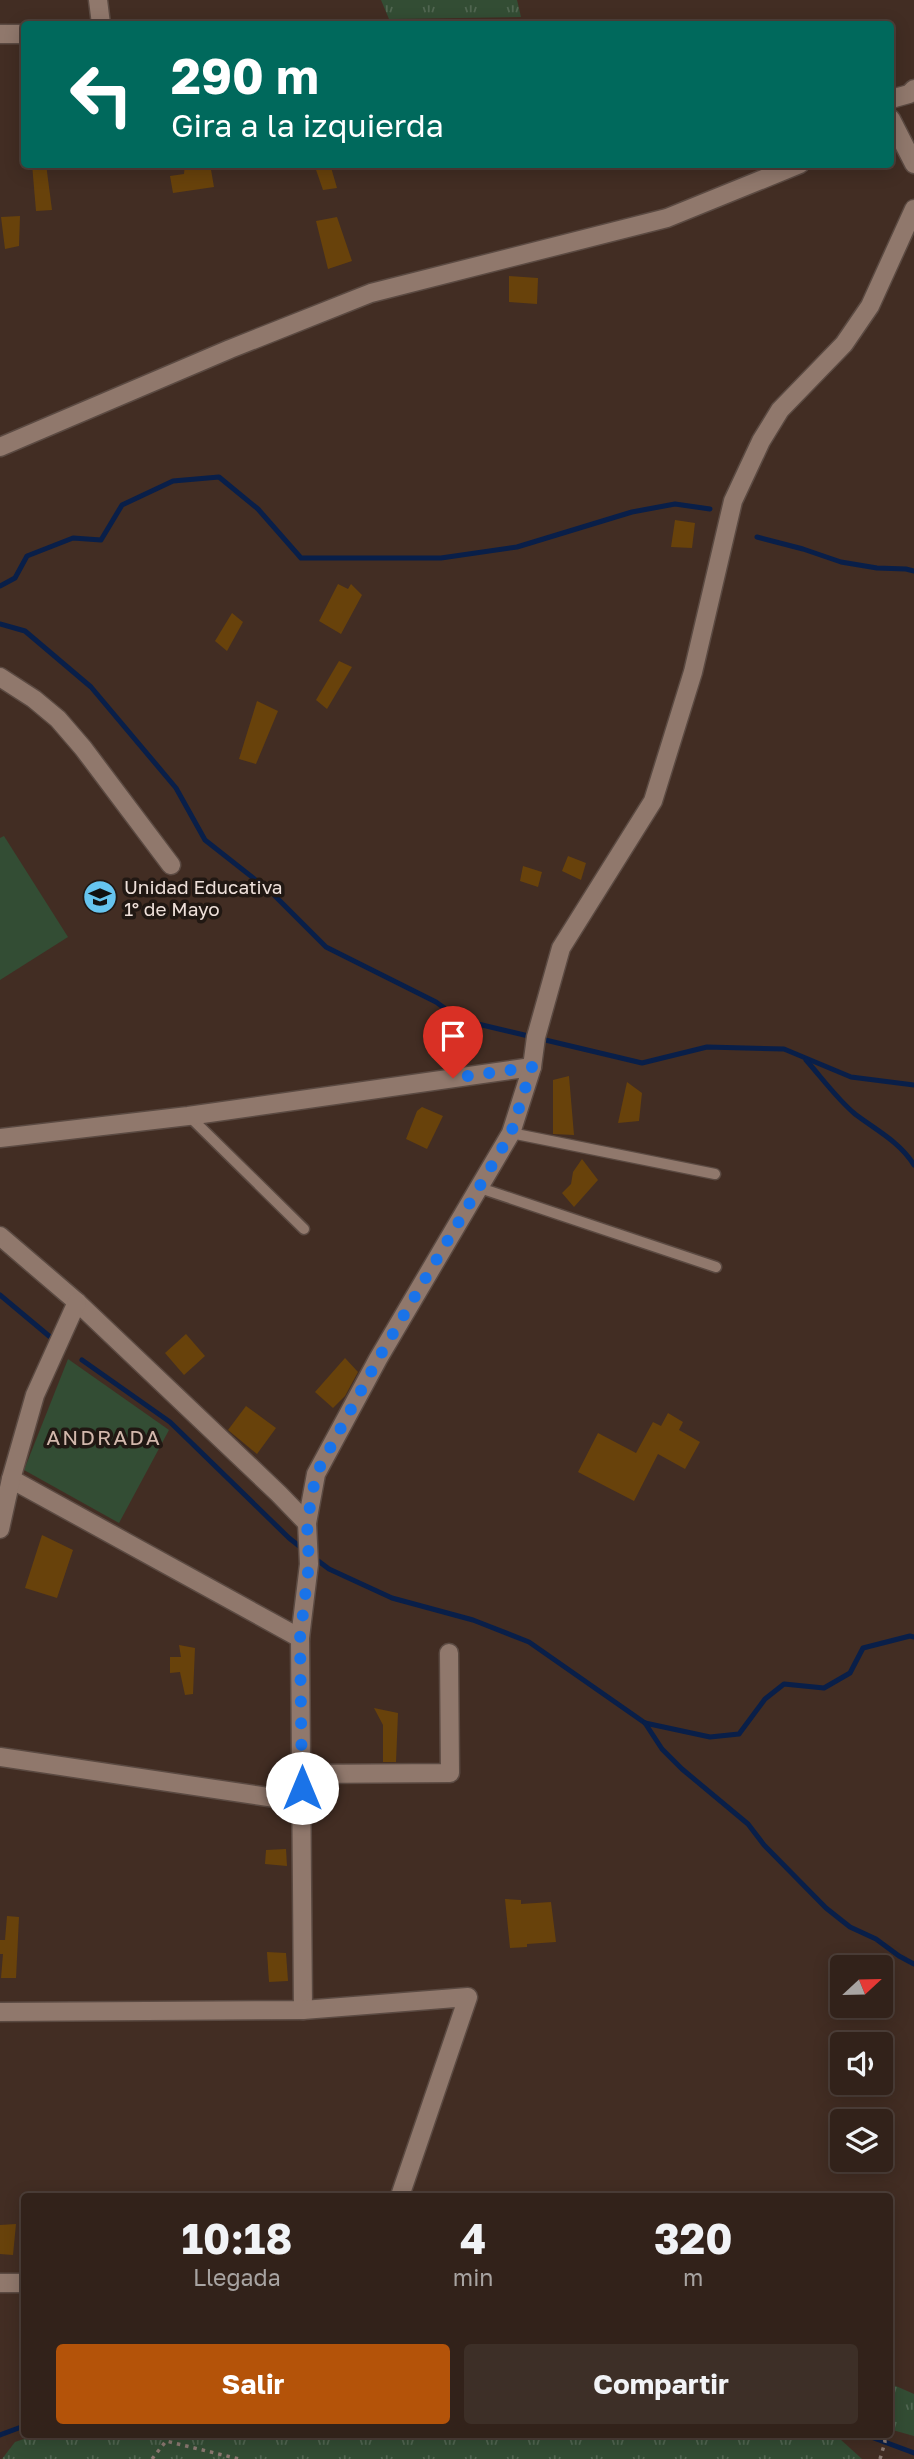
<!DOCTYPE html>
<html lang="es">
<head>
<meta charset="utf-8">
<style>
	:root { --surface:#32221a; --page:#3d2f27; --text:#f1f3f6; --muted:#a8a4a2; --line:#4d3f39; --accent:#b45309 }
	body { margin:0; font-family:"Golos Text",sans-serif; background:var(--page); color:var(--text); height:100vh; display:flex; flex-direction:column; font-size:26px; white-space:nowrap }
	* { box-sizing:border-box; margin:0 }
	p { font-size:23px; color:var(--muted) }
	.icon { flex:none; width:38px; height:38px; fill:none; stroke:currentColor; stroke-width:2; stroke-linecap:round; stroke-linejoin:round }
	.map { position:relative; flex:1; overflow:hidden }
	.drawer { position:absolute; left:21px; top:2193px; width:872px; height:245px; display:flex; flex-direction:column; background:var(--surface); border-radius:7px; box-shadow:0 4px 18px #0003,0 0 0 2px var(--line) }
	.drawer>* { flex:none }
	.top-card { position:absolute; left:21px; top:21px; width:873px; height:147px; border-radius:7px; box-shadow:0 4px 18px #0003,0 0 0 2px var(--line); background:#00695c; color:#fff; overflow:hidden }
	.needle { width:46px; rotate:68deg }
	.controls { position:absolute; left:830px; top:1955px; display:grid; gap:14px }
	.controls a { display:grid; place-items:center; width:63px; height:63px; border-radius:7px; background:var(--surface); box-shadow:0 4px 18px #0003,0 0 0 2px var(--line); font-size:35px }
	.pin { position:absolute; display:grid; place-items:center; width:60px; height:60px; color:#fff; margin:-72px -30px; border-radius:50% 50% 50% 0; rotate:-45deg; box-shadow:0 0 7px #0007 }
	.pin .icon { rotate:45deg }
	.me { position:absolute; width:77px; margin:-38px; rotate:0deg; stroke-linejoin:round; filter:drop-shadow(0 0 5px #0008) }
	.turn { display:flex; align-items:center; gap:24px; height:147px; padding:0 35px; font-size:32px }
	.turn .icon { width:91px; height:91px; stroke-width:2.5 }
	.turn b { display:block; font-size:49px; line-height:60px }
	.eta { display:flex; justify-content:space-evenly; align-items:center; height:119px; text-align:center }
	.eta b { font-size:42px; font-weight:700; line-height:49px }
	.action { display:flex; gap:14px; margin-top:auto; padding:14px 35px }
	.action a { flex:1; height:80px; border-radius:7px; background:var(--accent); color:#fff; font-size:28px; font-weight:700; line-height:80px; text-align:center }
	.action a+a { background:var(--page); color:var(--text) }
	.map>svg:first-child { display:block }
</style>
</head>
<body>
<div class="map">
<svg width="914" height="2459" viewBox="0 0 914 2459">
	<defs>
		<pattern id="grass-tufts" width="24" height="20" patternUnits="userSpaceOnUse" patternTransform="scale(1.75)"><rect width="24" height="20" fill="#334d34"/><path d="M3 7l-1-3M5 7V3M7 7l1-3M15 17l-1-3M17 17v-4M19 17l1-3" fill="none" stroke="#516651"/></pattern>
	</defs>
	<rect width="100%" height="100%" fill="#422d23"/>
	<g fill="url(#grass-tufts)">
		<polygon points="381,0 517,0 521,17 389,19"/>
		<polygon points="889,2383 914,2394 914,2436 889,2429"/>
		<polygon points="39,2434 831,2434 840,2439 862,2459 2,2459 15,2442"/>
	</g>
	<g fill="#334d34">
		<polygon points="4,836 68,937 0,980 0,838"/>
		<polygon points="68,1359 169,1430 119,1523 24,1470"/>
	</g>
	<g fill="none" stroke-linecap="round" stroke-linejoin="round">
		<g stroke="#091f49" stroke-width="5">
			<polyline points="757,537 803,549 841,562 877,568 906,569 914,571"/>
			<polyline points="0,586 15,578 27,556 73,538 101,540 122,505 173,481 219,477 258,509 301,558 441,558 517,547 632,512 675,504 710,509"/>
			<polyline points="0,624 25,631 91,687 176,788 205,840 271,892 326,947 436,1002 461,1020 642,1063 707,1047 784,1049 851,1077 914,1085"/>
			<path d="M806,1060C822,1078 837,1099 855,1114C876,1130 900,1142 914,1165"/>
			<polyline points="0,1295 49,1336"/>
			<polyline points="82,1360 170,1422 289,1538 303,1549"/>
			<polyline points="313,1557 329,1569 392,1598 473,1620 529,1642 645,1723 710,1737 739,1734 765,1699 784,1684 824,1688 850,1673 863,1648 910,1636 914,1637"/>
			<polyline points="645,1723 662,1749 682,1769 748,1824 764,1845 826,1908 850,1927 876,1939 899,1956 914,1964"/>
			<polyline points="863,2434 914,2453"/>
			<polyline points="0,2435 24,2426"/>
		</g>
	</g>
	<g fill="#68420b">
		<polygon points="32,164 46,164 52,210 36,211"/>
		<polygon points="185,164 210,164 214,187 173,193 170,176 184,174"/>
		<polygon points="314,164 330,164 337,188 323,190"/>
		<polygon points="20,216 19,246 5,249 1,217"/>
		<polygon points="337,217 352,261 328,269 316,221"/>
		<polygon points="509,276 538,278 537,304 509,302"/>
		<polygon points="675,520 695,523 692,548 671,547"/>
		<polygon points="338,584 348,589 351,584 362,595 341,634 319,621"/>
		<polygon points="232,613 243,622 227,651 215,641"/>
		<polygon points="339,661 352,667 327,709 316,700"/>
		<polygon points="257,701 278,711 256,764 239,759"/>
		<polygon points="568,856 586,863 581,880 562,871"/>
		<polygon points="523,866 542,872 538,887 520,881"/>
		<polygon points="569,1076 574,1135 553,1134 553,1080"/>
		<polygon points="627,1082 642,1093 639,1121 618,1123"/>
		<polygon points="422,1107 443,1116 427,1149 406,1139 417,1111"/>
		<polygon points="582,1159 598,1180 574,1207 562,1193 571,1184 573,1172"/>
		<polygon points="186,1334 205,1356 184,1375 165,1353"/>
		<polygon points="345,1358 358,1372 345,1396 333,1408 315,1392"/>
		<polygon points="246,1406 276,1428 257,1454 228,1430"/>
		<polygon points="668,1413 683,1422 679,1430 700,1442 685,1469 658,1454 634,1501 578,1472 598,1433 636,1453 653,1422 661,1426"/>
		<polygon points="42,1535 73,1550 57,1598 25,1588"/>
		<polygon points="179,1645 195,1648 193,1694 185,1695 180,1672 170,1673 170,1657 181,1657"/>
		<polygon points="374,1708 398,1713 396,1762 383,1762 383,1725"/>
		<polygon points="286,1849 287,1866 265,1864 266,1850"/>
		<polygon points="505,1899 521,1900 521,1904 551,1902 556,1942 527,1944 527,1947 510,1948"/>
		<polygon points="7,1916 19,1917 16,1978 1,1978 3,1954 0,1954 0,1940 5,1940"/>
		<polygon points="267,1952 286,1953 288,1981 269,1982"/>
		<polygon points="16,2224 13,2255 0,2254 0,2225"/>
	</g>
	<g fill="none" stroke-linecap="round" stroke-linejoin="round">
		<g stroke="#5b4a42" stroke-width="13">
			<g id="service">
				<polyline points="189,1116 304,1229"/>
				<polyline points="511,1133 715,1174"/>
				<polyline points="480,1188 716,1267"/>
			</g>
		</g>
		<g stroke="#5b4a42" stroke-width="21">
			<g id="minor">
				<polyline points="98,0 101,24"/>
				<polyline points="0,34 24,34"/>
				<polyline points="891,99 909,94 914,89"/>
				<polyline points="891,119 914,164"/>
				<polyline points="0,447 230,349 371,293 667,218 800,164"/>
				<polyline points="0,677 34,699 58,719 83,748 171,865"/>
				<polyline points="0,1138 188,1116 532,1067"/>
				<polyline points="0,1236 77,1302 279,1494 307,1523"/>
				<polyline points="11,1479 300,1638"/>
				<polyline points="0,1529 11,1479 35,1395 77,1302"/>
				<polyline points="0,1757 302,1802"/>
				<polyline points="303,1774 450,1773 449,1653"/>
				<polyline points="303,2010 300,1638 309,1564 307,1523 316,1474 378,1359 511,1133 532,1067 536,1037 561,948 653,801 693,672 733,501 761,441 780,410 844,344 870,306 914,209"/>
				<polyline points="0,2012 303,2010 468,1997 400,2196"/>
				<polyline points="0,2283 24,2283"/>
			</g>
		</g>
		<g stroke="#8b7971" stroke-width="3.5" stroke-dasharray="3.5 5" stroke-linecap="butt">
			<polyline points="152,2459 166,2441 239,2459"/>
			<polyline points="880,2459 885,2442 884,2434"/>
		</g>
		<use href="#service" stroke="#90786c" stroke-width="10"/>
		<use href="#minor" stroke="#90786c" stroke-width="18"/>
	</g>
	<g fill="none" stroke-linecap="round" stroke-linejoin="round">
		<polyline stroke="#1a73e8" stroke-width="12" stroke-dasharray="0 21.6" points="302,1788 300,1638 309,1564 307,1523 316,1474 378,1359 511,1133 532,1067 453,1078"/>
	</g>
	<defs>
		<g id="school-disc" transform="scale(1.75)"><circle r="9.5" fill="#66c4ef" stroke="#211813"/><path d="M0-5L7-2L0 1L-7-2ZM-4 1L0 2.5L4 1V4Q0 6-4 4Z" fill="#111"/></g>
	</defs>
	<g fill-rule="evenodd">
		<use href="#school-disc" x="100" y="897"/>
	</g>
	<g text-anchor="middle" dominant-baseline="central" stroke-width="7" stroke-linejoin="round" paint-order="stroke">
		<g font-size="19" fill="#eee0da" stroke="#211813" text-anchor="start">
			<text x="124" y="886">Unidad Educativa<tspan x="124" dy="22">1° de Mayo</tspan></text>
		</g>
		<g font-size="21" letter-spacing="2" fill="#d3b8ac" stroke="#211813">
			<text x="104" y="1437">ANDRADA</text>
		</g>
	</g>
</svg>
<div class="controls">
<a><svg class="needle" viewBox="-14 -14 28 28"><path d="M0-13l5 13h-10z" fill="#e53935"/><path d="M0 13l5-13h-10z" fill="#a8a4a2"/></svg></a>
<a><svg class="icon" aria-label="sound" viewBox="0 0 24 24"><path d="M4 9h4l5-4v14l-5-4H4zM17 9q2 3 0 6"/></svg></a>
<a><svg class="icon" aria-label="layers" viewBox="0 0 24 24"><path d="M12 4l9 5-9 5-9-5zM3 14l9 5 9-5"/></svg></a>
</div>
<div class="pin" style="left:453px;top:1078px;background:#d93025"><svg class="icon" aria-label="arrive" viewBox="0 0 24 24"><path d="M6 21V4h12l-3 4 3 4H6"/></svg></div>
<svg class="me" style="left:302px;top:1788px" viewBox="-20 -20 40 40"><circle r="19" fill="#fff"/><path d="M0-13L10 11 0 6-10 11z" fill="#1a73e8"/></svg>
<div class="top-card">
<div class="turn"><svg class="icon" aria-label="left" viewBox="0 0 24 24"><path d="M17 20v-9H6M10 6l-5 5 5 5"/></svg><div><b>290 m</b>Gira a la izquierda</div></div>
</div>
<section class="drawer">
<div class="eta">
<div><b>10:18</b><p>Llegada</p></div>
<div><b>4</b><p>min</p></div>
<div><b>320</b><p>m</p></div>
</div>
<div class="action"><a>Salir</a><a>Compartir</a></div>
</section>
</div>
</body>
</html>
